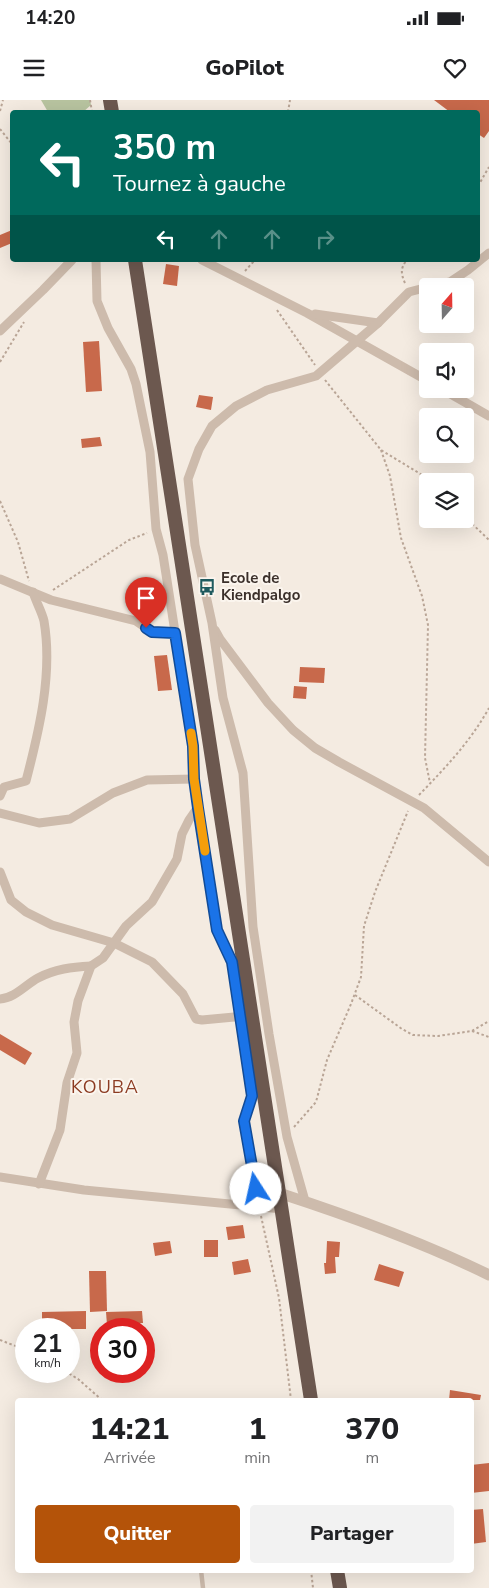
<!DOCTYPE html>
<html lang="fr">
<head>
<meta charset="utf-8">
<style>
	:root { --surface:#fff; --page:#f2f2f2; --text:#202124; --muted:#757577; --accent:#b45309 }
	body { margin:0; font-family:"Nunito Sans",sans-serif; background:var(--page); color:var(--text); height:100vh; display:flex; flex-direction:column; font-size:19px; white-space:nowrap }
	* { box-sizing:border-box; margin:0 }
	p { font-size:16px; color:var(--muted) }
	.icon { flex:none; width:28px; height:28px; fill:none; stroke:currentColor; stroke-width:2; stroke-linecap:round; stroke-linejoin:round }
	.map { position:relative; flex:1; overflow:hidden }
	.sheet { position:absolute; left:15px; top:1298px; width:459px; height:175px; display:flex; flex-direction:column; background:var(--surface); border-radius:5px; box-shadow:0 5px 20px #0002 }
	.sheet>* { flex:none }
	.hud { position:absolute; left:10px; top:10px; width:470px; height:152px; border-radius:5px; box-shadow:0 5px 20px #0002; background:#00695c; color:#fff; overflow:hidden }
	.needle { width:32px; rotate:20deg }
	.fabs { position:absolute; left:419px; top:178px; display:grid; gap:10px }
	.fabs a { display:grid; place-items:center; width:55px; height:55px; border-radius:5px; background:var(--surface); box-shadow:0 5px 20px #0002; font-size:25px }
	.speed { position:absolute; left:15px; top:1218px; display:flex; gap:10px; font-size:25px; font-weight:700; text-align:center }
	.speed>* { display:grid; place-content:center; width:65px; height:65px; border-radius:50%; background:var(--surface); box-shadow:0 5px 20px #0002; line-height:1 }
	.speed small { font-size:12px; font-weight:400 }
	.speed .limit { border:8px solid #d22; background:#fff; color:#111 }
	.pin { position:absolute; display:grid; place-items:center; width:42px; height:42px; color:#fff; margin:-51px -21px; border-radius:50% 50% 50% 0; rotate:-45deg; box-shadow:0 0 5px #0007 }
	.pin .icon { rotate:45deg }
	.me { position:absolute; width:55px; margin:-28px; rotate:350deg; stroke-linejoin:round; filter:drop-shadow(0 0 4px #0008) }
	.turn { display:flex; align-items:center; gap:18px; height:105px; padding:0 20px; font-size:22px }
	.turn .icon { width:65px; height:65px; stroke-width:2.5 }
	.turn b { display:block; font-size:35px; line-height:42px }
	.lanes { display:flex; align-items:center; height:48px; padding:0 20px; background:#0003; justify-content:center; gap:25px; direction:ltr }
	.lanes .off { opacity:.35 }
	.eta { display:flex; justify-content:space-evenly; align-items:center; height:85px; text-align:center }
	.eta b { font-size:30px; font-weight:800; line-height:35px }
	.button { display:flex; gap:10px; margin-top:auto; padding:10px 20px }
	.button a { flex:1; height:58px; border-radius:5px; background:var(--accent); color:#fff; font-size:20px; font-weight:800; line-height:58px; text-align:center }
	.button a+a { background:var(--page); color:var(--text) }
	.status { display:flex; justify-content:space-between; align-items:center; height:35px; padding:0 25px; background:var(--surface); direction:ltr }
	.status svg { height:14px; fill:currentColor }
	header { display:flex; justify-content:space-between; align-items:center; height:65px; padding:0 20px; background:var(--surface); font-size:22px; font-weight:800 }
	.map>svg:first-child { display:block }
</style>
</head>
<body>
<div class="status"><b>14:20</b><svg viewBox="0 0 49 12"><path d="M0 12V9h3v3zM5 12V6h3v6zM10 12V3h3v9zM15 12V0h3v12zM26 1h20v11H26zM47 4h2v5h-2z"/></svg></div>
<header><svg class="icon" aria-label="menu" viewBox="0 0 24 24"><path d="M4 6h16M4 12h16M4 18h16"/></svg>GoPilot<svg class="icon" aria-label="heart" viewBox="0 0 24 24"><path d="M12 20l-8-8c-3-5 5-10 8-4 3-6 11-1 8 4z"/></svg></header>
<div class="map">
<svg width="489" height="1488" viewBox="0 0 489 1488">
	<rect width="100%" height="100%" fill="#f4ebe1"/>
	<polygon fill="#b8c4a0" points="41,0 90,0 91,5 83,12 48,12"/>
	<g fill="#c8694b">
		<polygon points="434,0 489,0 489,31 484,38 478,34 478,12 450,12"/>
		<polygon points="12,130 12,143 0,148 0,135"/>
		<polygon points="166,164 179,166 177,186 163,184"/>
		<polygon points="99,241 102,291 86,292 83,242"/>
		<polygon points="199,295 213,297 211,310 196,307"/>
		<polygon points="100,337 102,346 82,348 81,339"/>
		<polygon points="167,555 172,590 158,591 154,556"/>
		<polygon points="300,567 325,568 324,583 299,582"/>
		<polygon points="294,586 307,587 306,599 293,598"/>
		<polygon points="0,934 32,953 25,965 0,950"/>
		<polygon points="243,1125 245,1138 228,1140 226,1127"/>
		<rect x="204" y="1140" width="14" height="17"/>
		<polygon points="170,1141 172,1153 155,1156 153,1143"/>
		<polygon points="327,1141 340,1142 339,1157 335,1157 336,1173 325,1174 324,1163 326,1163"/>
		<polygon points="248,1159 251,1172 234,1175 232,1162"/>
		<polygon points="379,1164 404,1172 399,1187 374,1180"/>
		<polygon points="89,1171 106,1171 107,1211 90,1212"/>
		<polygon points="86,1211 86,1229 42,1229 42,1212"/>
		<polygon points="142,1211 143,1223 107,1225 106,1212"/>
		<polygon points="450,1290 481,1295 480,1300 449,1300"/>
		<polygon points="489,1363 489,1391 471,1393 471,1365"/>
		<polygon points="483,1409 486,1442 471,1444 471,1410"/>
	</g>
	<g fill="none" stroke-linecap="round" stroke-linejoin="round">
		<g stroke="#b9a596" stroke-width="2" stroke-dasharray="2.5 2.5" stroke-linecap="butt">
			<polyline points="90,0 92,12"/>
			<polyline points="0,11 3,0"/>
			<polyline points="288,12 290,0"/>
			<polyline points="0,29 12,44"/>
			<polyline points="478,86 489,67"/>
			<polyline points="245,171 255,160"/>
			<path d="M405,183C401,174 400,168 407,160"/>
			<polyline points="277,210 315,265"/>
			<polyline points="0,262 24,222"/>
			<polyline points="325,280 381,350 432,381"/>
			<polyline points="381,350 390,376 401,438 422,496 428,525 425,658 430,683"/>
			<polyline points="0,401 18,442 29,481"/>
			<polyline points="465,417 489,440"/>
			<polyline points="53,490 129,440 147,433"/>
			<path d="M419,695C446,667 470,642 489,608"/>
			<polyline points="355,895 402,929 413,935 438,936 472,931 489,921"/>
			<polyline points="472,931 489,937"/>
			<polyline points="294,1027 316,1002 327,960 351,904 361,877 364,826 375,792 408,711"/>
			<polyline points="261,1116 279,1198 291,1300"/>
			<polyline points="0,1240 26,1250"/>
			<polyline points="65,1271 78,1279 102,1300"/>
			<polyline points="311,1470 313,1488"/>
		</g>
		<polyline stroke="#cdbbac" stroke-width="4.5" points="201,1470 203,1488"/>
		<g stroke="#cdbbac" stroke-width="9">
			<polyline points="96,160 97,201 108,228 131,269 136,284 150,352 156,429 163,455 193,647 194,679 217,830 232,862 251,996 244,1021 259,1106"/>
			<polyline points="202,160 307,213 428,281"/>
			<polyline points="432,186 450,182 468,170 489,153"/>
			<polyline points="315,214 378,223 409,192 428,187"/>
			<polyline points="0,231 43,190 72,160"/>
			<polyline points="442,289 489,316"/>
			<polyline points="0,479 51,500 136,521 152,532 175,533"/>
			<polyline points="215,530 220,539 268,603 293,630 315,648 339,662 424,708 489,762"/>
			<path d="M0,696L4,687L26,681C39,631 53,574 44,521C42,512 36,502 33,492"/>
			<polyline points="0,713 39,723 70,719 113,693 147,680 194,679"/>
			<polyline points="0,772 11,800 26,812 52,825 114,843 152,862 183,894 196,919 202,920 245,916"/>
			<path d="M0,899C15,898 25,885 38,878C55,869 72,867 91,866"/>
			<polyline points="0,1077 84,1090 282,1109"/>
			<polyline points="39,1084 60,1030 67,983 77,953 74,922 78,901 91,866 103,858 126,826 152,802 177,759 182,734 189,720 198,707"/>
			<polyline points="305,1101 287,1037 269,934 253,827 243,673 223,598 212,523 195,445 188,379 199,349 212,326 236,306 267,290 316,276 378,223"/>
		</g>
		<path stroke="#cdbbac" stroke-width="11" d="M279,1093C350,1116 422,1142 489,1175"/>
		<g stroke="#6c584f" stroke-width="14">
			<polyline points="110,0 112,12"/>
			<polyline points="135,160 311,1300"/>
			<polyline points="337,1470 340,1488"/>
		</g>
	</g>
	<g fill="none" stroke-linecap="round" stroke-linejoin="round">
		<g stroke="#114b97" stroke-width="12">
			<polyline id="route" points="146,528 152,532 175,533 193,646 194,679 198,708 217,830 232,862 252,996 244,1021 256,1089"/>
		</g>
		<use href="#route" stroke="#1a73e8" stroke-width="9"/>
		<polyline stroke="#f59e0b" stroke-width="9" points="191,633 193,646 194,679 205,751"/>
	</g>
	<defs>
		<g id="bus-bare" transform="scale(1.35)"><path d="M-5-6H5V4H4V6H2V4H-2V6H-4V4H-5ZM-3.5-4V0h7V-4ZM-3.5 1.2v1.5H-2V1.2ZM2 1.2v1.5H3.5V1.2Z" fill="#1f5a5e" stroke="#fbf5ee" stroke-width="2.5" paint-order="stroke"/></g>
	</defs>
	<g fill-rule="evenodd">
		<use href="#bus-bare" x="207" y="487"/>
	</g>
	<g text-anchor="middle" dominant-baseline="central" stroke-width="4" stroke-linejoin="round" paint-order="stroke">
		<g font-size="15" font-weight="bold" fill="#3b302b" stroke="#fbf5ee" text-anchor="start">
			<text x="221" y="478">Ecole de<tspan x="221" dy="17">Kiendpalgo</tspan></text>
		</g>
		<g font-size="18" letter-spacing="1" fill="#8c3b22" stroke="#fbf5ee">
			<text x="105" y="987">KOUBA</text>
		</g>
	</g>
</svg>
<div class="fabs">
<a><svg class="needle" viewBox="-14 -14 28 28"><path d="M0-13l5 13h-10z" fill="#e53935"/><path d="M0 13l5-13h-10z" fill="#757577"/></svg></a>
<a><svg class="icon" aria-label="sound" viewBox="0 0 24 24"><path d="M4 9h4l5-4v14l-5-4H4zM17 9q2 3 0 6"/></svg></a>
<a><svg class="icon" aria-label="search" viewBox="0 0 24 24"><circle cx="10" cy="10" r="6"/><path d="M15 15l6 6"/></svg></a>
<a><svg class="icon" aria-label="layers" viewBox="0 0 24 24"><path d="M12 4l9 5-9 5-9-5zM3 14l9 5 9-5"/></svg></a>
</div>
<div class="speed"><div>21<small>km/h</small></div><div class="limit">30</div></div>
<div class="pin" style="left:146px;top:528px;background:#d93025"><svg class="icon" aria-label="arrive" viewBox="0 0 24 24"><path d="M6 21V4h12l-3 4 3 4H6"/></svg></div>
<svg class="me" style="left:256px;top:1089px" viewBox="-20 -20 40 40"><circle r="19" fill="#fff"/><path d="M0-13L10 11 0 6-10 11z" fill="#1a73e8"/></svg>
<div class="hud">
<div class="turn"><svg class="icon" aria-label="left" viewBox="0 0 24 24"><path d="M17 20v-9H6M10 6l-5 5 5 5"/></svg><div><b>350 m</b>Tournez à gauche</div></div>
<div class="lanes"><svg class="icon" aria-label="left" viewBox="0 0 24 24"><path d="M17 20v-9H6M10 6l-5 5 5 5"/></svg><svg class="icon off" aria-label="ahead" viewBox="0 0 24 24"><path d="M12 20V5M6 11l6-6 6 6"/></svg><svg class="icon off" aria-label="ahead" viewBox="0 0 24 24"><path d="M12 20V5M6 11l6-6 6 6"/></svg><svg class="icon off" aria-label="right" viewBox="0 0 24 24"><path d="M7 20v-9h11M14 6l5 5-5 5"/></svg></div>
</div>
<section class="sheet">
<div class="eta">
<div><b>14:21</b><p>Arrivée</p></div>
<div><b>1</b><p>min</p></div>
<div><b>370</b><p>m</p></div>
</div>
<div class="button"><a>Quitter</a><a>Partager</a></div>
</section>
</div>
</body>
</html>
